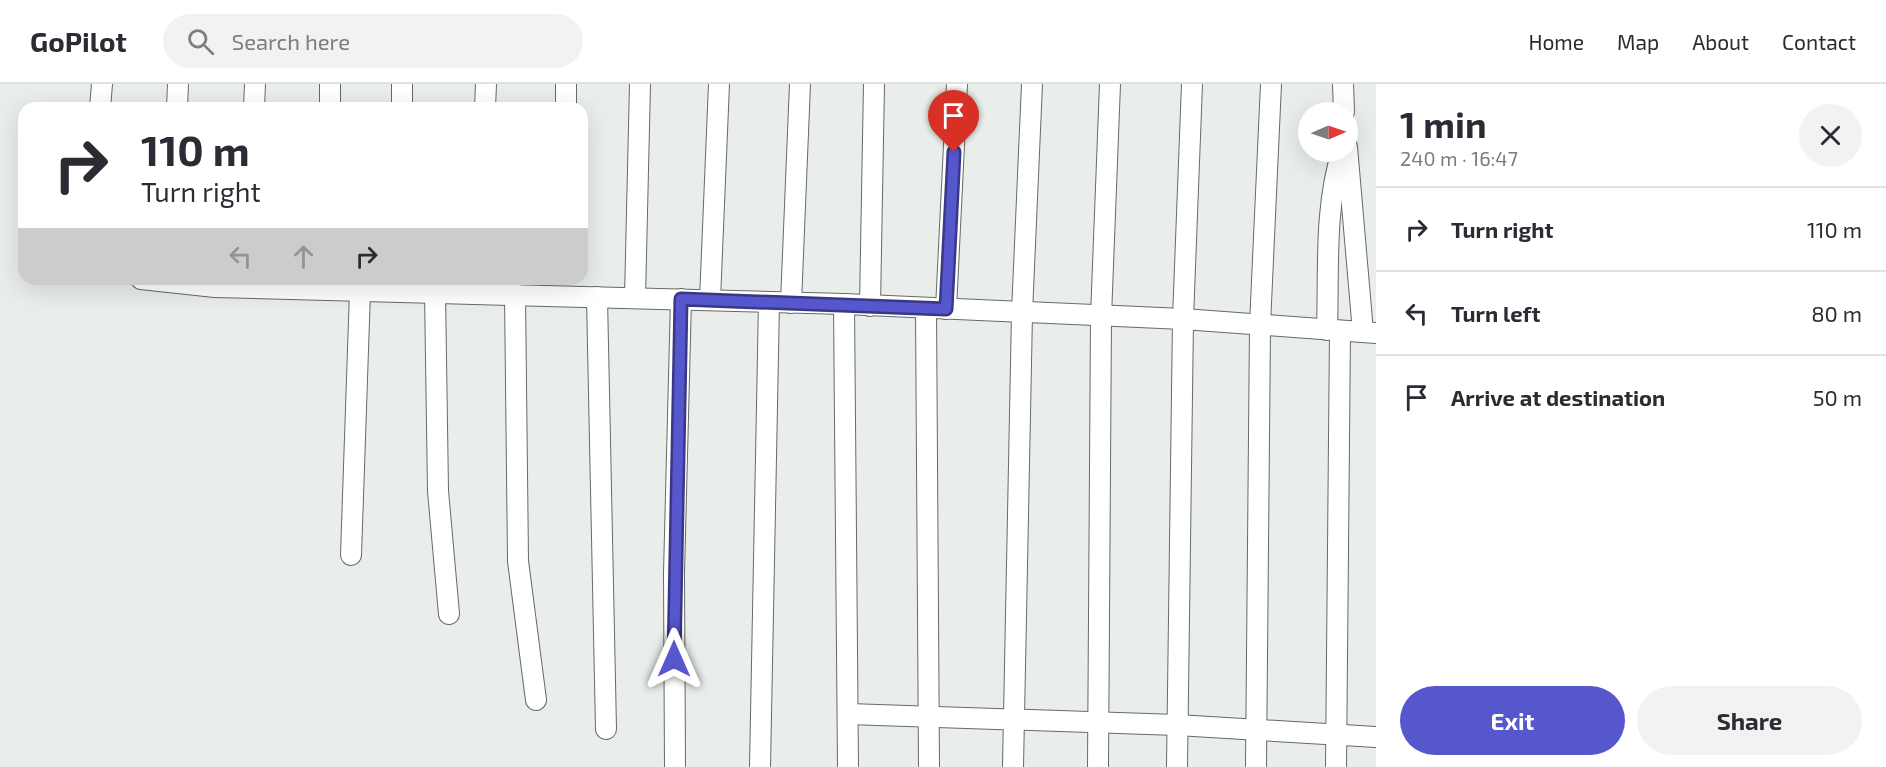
<!DOCTYPE html>
<html lang="en">
<head>
<meta charset="utf-8">
<style>
	:root { --surface:#fff; --page:#f2f2f3; --text:#2b2b33; --muted:#7c7c81; --line:#e1e1e2; --accent:#5656cd }
	body { margin:0; font-family:"Exo 2",sans-serif; background:var(--page); color:var(--text); height:100vh; display:flex; flex-direction:column; font-size:22px; white-space:nowrap }
	* { box-sizing:border-box; margin:0 }
	p { font-size:20px; color:var(--muted) }
	.icon { flex:none; width:33px; height:33px; fill:none; stroke:currentColor; stroke-width:2; stroke-linecap:round; stroke-linejoin:round }
	.map { position:relative; flex:1; overflow:hidden }
	.panel { display:flex; flex-direction:column; background:var(--surface); width:510px }
	.panel>* { flex:none }
	.banner { position:absolute; left:18px; top:18px; width:570px; height:183px; border-radius:18px; box-shadow:0 6px 24px #0002; background:#fff; color:var(--text); overflow:hidden }
	.needle { width:39px; rotate:88deg }
	.fabs { position:absolute; left:1298px; top:18px; display:grid; gap:12px }
	.fabs a { display:grid; place-items:center; width:60px; height:60px; border-radius:50%; background:var(--surface); box-shadow:0 6px 24px #0002; font-size:30px }
	.pin { position:absolute; display:grid; place-items:center; width:51px; height:51px; color:#fff; margin:-62px -26px; border-radius:50% 50% 50% 0; rotate:-45deg; box-shadow:0 0 6px #0007 }
	.pin .icon { rotate:45deg }
	.me { position:absolute; width:66px; margin:-33px; rotate:0deg; stroke-linejoin:round; filter:drop-shadow(0 0 4px #0008) }
	.turn { display:flex; align-items:center; gap:21px; height:126px; padding:0 24px; font-size:27px }
	.turn .icon { width:78px; height:78px; stroke-width:2.5 }
	.turn b { display:block; font-size:42px; line-height:51px }
	.lanes { display:flex; align-items:center; height:57px; padding:0 24px; background:#0003; justify-content:center; gap:30px; direction:ltr }
	.lanes .off { opacity:.35 }
	.round { display:grid; place-items:center; flex:none; width:63px; height:63px; border-radius:32px; background:var(--page) }
	.overview { display:flex; align-items:center; justify-content:space-between; height:102px; padding:0 24px }
	h1 { font-size:36px; font-weight:700; line-height:45px }
	.button { display:flex; gap:12px; margin-top:auto; padding:12px 24px }
	.button a { flex:1; height:69px; border-radius:36px; background:var(--accent); color:#fff; font-size:24px; font-weight:700; line-height:69px; text-align:center }
	.button a+a { background:var(--page); color:var(--text) }
	ul { padding:0; list-style:none }
	li { display:flex; align-items:center; gap:18px; height:84px; padding:0 24px; border-top:2px solid var(--line) }
	li div { flex:1 }
	li b { display:block; font-size:22px }
	li em { font-style:normal }
	header { display:flex; align-items:center; gap:36px; box-sizing:border-box; height:84px; padding:0 30px; background:var(--surface); border-bottom:2px solid var(--line) }
	header strong { font-size:28px }
	nav { display:flex; gap:33px; margin-inline-start:auto; font-size:21px }
	.search { width:420px; height:54px; background:var(--page); display:flex; align-items:center; gap:15px; box-sizing:border-box; padding:0 21px; border-radius:33px; color:var(--muted); font-size:22px }
	main { display:flex; flex:1; min-height:0 }
	.map>svg:first-child { display:block }
</style>
</head>
<body>
<header>
<strong>GoPilot</strong>
<div class="search"><svg class="icon" aria-label="search" viewBox="0 0 24 24"><circle cx="10" cy="10" r="6"/><path d="M15 15l6 6"/></svg>Search here</div>
<nav><a>Home</a><a>Map</a><a>About</a><a>Contact</a></nav>
</header>
<main>
<div class="map">
<svg width="1376" height="683" viewBox="0 0 1376 683">
	<rect width="100%" height="100%" fill="#e9eeea"/>
	<g fill="none" stroke-linecap="round" stroke-linejoin="round">
		<g stroke="#666a67" stroke-width="22">
			<g id="street">
				<polyline points="402,0 402,24"/>
				<polyline points="1343,0 1344,28"/>
				<polyline points="100,24 102,0"/>
				<polyline points="177,24 178,0"/>
				<polyline points="254,24 255,0"/>
				<polyline points="330,24 330,0"/>
				<polyline points="485,24 486,0"/>
				<polyline points="566,24 566,0"/>
				<polyline points="1347,63 1363,248"/>
				<polyline points="141,195 215,203 844,220 1183,235 1376,249"/>
				<polyline points="435,208 438,407 449,530"/>
				<polyline points="515,210 518,477 536,616"/>
				<polyline points="597,213 606,645"/>
				<polyline points="635,214 640,0"/>
				<polyline points="710,216 719,0"/>
				<polyline points="791,219 800,0"/>
				<polyline points="844,220 848,683"/>
				<polyline points="870,222 874,0"/>
				<polyline points="926,224 929,683"/>
				<polyline points="946,225 957,0"/>
				<path d="M1327,246C1329,188 1324,123 1342,68"/>
				<polyline points="351,471 360,207"/>
				<polyline points="848,630 1177,641 1376,653"/>
				<polyline points="675,683 674,489 681,215"/>
				<polyline points="760,683 769,218"/>
				<polyline points="1013,683 1022,229 1032,0"/>
				<polyline points="1098,683 1101,233 1110,0"/>
				<polyline points="1177,683 1183,235 1192,0"/>
				<polyline points="1256,683 1260,241 1271,0"/>
				<polyline points="1336,683 1340,247"/>
			</g>
		</g>
		<use href="#street" stroke="#fff" stroke-width="20"/>
	</g>
	<g fill="none" stroke-linecap="round" stroke-linejoin="round">
		<g stroke="#383885" stroke-width="15">
			<polyline id="route" points="674,575 681,215 946,225 954,68"/>
		</g>
		<use href="#route" stroke="#5656cd" stroke-width="10"/>
	</g>
</svg>
<div class="fabs">
<a><svg class="needle" viewBox="-14 -14 28 28"><path d="M0-13l5 13h-10z" fill="#e53935"/><path d="M0 13l5-13h-10z" fill="#7c7c81"/></svg></a>
</div>
<div class="pin" style="left:954px;top:68px;background:#d93025"><svg class="icon" aria-label="arrive" viewBox="0 0 24 24"><path d="M6 21V4h12l-3 4 3 4H6"/></svg></div>
<svg class="me" style="left:674px;top:575px" viewBox="-20 -20 40 40"><path d="M0-17L14 15 0 8-14 15z" fill="#5656cd" stroke="#fff" stroke-width="4"/></svg>
<div class="banner">
<div class="turn"><svg class="icon" aria-label="right" viewBox="0 0 24 24"><path d="M7 20v-9h11M14 6l5 5-5 5"/></svg><div><b>110 m</b>Turn right</div></div>
<div class="lanes"><svg class="icon off" aria-label="left" viewBox="0 0 24 24"><path d="M17 20v-9H6M10 6l-5 5 5 5"/></svg><svg class="icon off" aria-label="ahead" viewBox="0 0 24 24"><path d="M12 20V5M6 11l6-6 6 6"/></svg><svg class="icon" aria-label="right" viewBox="0 0 24 24"><path d="M7 20v-9h11M14 6l5 5-5 5"/></svg></div>
</div>
</div>
<section class="panel">
<div class="overview"><div><h1>1 min</h1><p>240 m · 16:47</p></div><a class="round"><svg class="icon" aria-label="close" viewBox="0 0 24 24"><path d="M6 6l12 12M18 6L6 18"/></svg></a></div>
<ul>
<li><svg class="icon" aria-label="right" viewBox="0 0 24 24"><path d="M7 20v-9h11M14 6l5 5-5 5"/></svg><div><b>Turn right</b></div><em>110 m</em></li>
<li><svg class="icon" aria-label="left" viewBox="0 0 24 24"><path d="M17 20v-9H6M10 6l-5 5 5 5"/></svg><div><b>Turn left</b></div><em>80 m</em></li>
<li><svg class="icon" aria-label="arrive" viewBox="0 0 24 24"><path d="M6 21V4h12l-3 4 3 4H6"/></svg><div><b>Arrive at destination</b></div><em>50 m</em></li>
</ul>
<div class="button"><a>Exit</a><a>Share</a></div>
</section>
</main>
</body>
</html>
